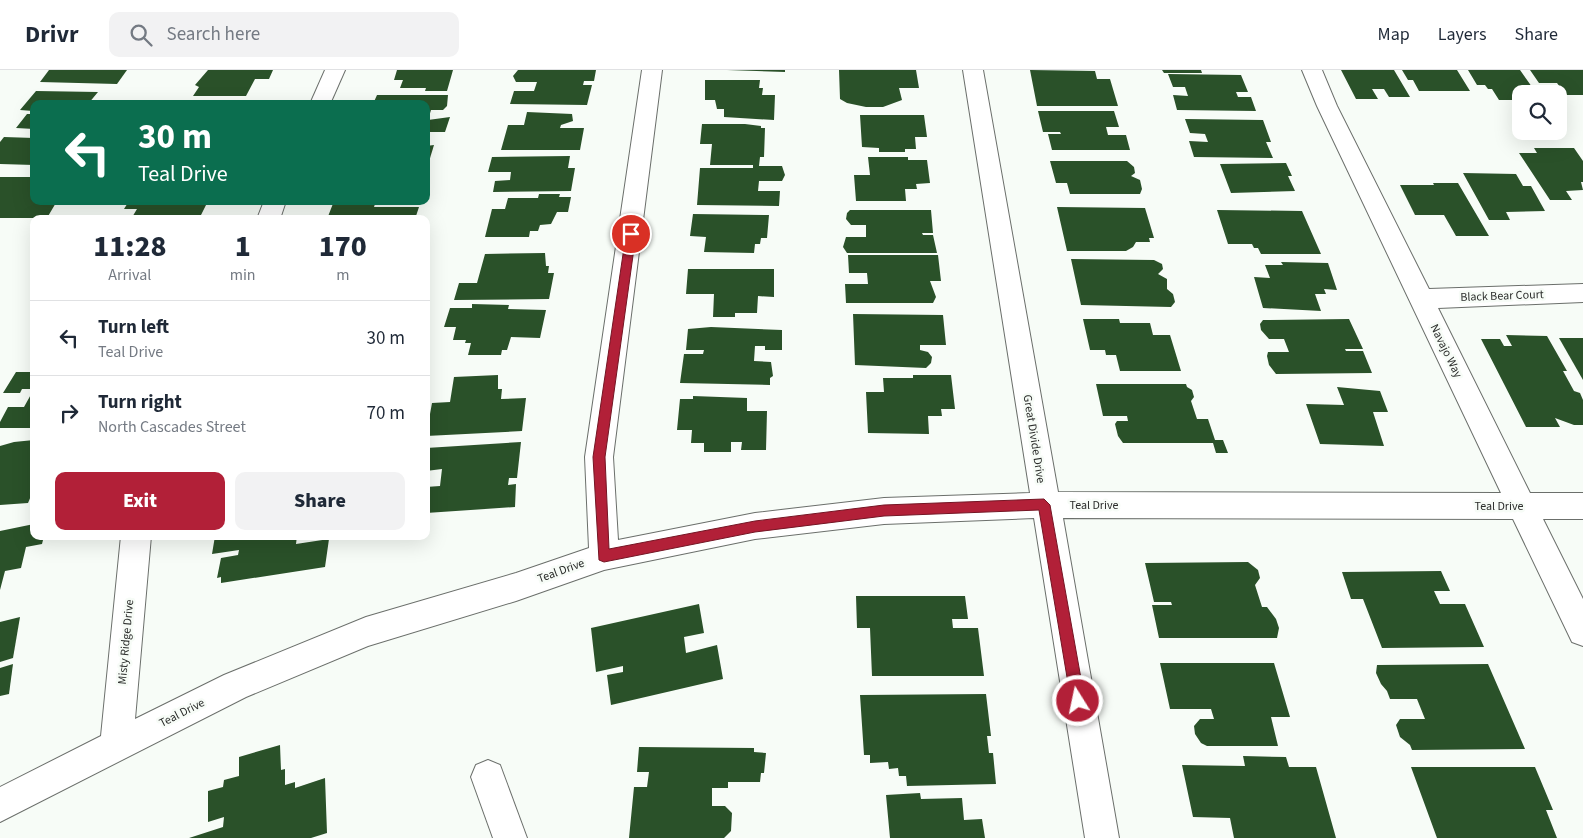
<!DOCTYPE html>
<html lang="en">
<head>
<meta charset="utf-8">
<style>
	:root { --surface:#fff; --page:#f2f2f3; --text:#1f2937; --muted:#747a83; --line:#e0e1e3; --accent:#b22038 }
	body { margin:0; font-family:"Source Sans 3",sans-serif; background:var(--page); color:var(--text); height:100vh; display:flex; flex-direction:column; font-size:19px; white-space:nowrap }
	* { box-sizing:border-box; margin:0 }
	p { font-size:16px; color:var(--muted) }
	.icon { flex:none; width:28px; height:28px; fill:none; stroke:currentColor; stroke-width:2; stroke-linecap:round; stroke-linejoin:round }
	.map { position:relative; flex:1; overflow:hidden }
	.drawer { position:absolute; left:30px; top:145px; width:400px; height:325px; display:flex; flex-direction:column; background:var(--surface); border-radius:10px; box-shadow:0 5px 20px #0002 }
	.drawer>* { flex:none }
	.hud { position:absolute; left:30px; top:30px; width:400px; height:105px; border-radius:10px; box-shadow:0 5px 20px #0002; background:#0b6e4f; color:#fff; overflow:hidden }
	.buttons { position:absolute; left:1512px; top:15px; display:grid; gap:10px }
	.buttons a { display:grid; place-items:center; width:55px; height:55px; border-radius:10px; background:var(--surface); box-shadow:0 5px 20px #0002; font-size:25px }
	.pin { position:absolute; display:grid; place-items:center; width:42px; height:42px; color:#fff; margin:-21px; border:2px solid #fff; border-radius:50%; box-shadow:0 1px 5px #0007 }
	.me { position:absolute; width:55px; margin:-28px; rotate:350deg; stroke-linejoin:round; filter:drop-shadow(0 0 4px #0008) }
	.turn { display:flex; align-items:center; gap:18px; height:105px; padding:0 25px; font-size:22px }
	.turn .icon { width:65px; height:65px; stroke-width:2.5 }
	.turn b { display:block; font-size:35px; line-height:42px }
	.eta { display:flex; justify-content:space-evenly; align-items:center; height:85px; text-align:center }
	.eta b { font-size:30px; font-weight:800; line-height:35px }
	.primary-button { display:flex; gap:10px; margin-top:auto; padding:10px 25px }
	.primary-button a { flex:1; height:58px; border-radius:10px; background:var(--accent); color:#fff; font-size:20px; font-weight:800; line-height:58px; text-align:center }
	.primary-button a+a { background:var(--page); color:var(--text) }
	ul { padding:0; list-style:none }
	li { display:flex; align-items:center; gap:15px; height:75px; padding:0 25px; border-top:1px solid var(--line) }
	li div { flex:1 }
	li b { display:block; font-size:19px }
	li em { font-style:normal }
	header { display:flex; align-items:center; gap:30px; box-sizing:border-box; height:70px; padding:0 25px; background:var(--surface); border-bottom:1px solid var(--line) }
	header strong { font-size:24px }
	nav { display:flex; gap:28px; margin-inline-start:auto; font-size:18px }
	.search { width:350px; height:45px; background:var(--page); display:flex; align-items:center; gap:12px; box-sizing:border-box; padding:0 18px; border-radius:10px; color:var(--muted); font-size:19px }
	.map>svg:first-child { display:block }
</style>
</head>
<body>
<header>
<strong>Drivr</strong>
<div class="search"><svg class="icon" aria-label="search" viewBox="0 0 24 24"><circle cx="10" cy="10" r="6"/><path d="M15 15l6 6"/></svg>Search here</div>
<nav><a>Map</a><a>Layers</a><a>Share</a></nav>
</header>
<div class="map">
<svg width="1583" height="768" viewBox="0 0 1583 768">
	<rect width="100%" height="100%" fill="#f7fcf7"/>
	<g fill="#2a5129">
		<polygon points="49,0 127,0 117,14 40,12"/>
		<polygon points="208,0 273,0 269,9 255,9 246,26 193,26 199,17 195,15"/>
		<polygon points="397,0 453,0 447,21 425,21 426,18 400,18 403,10 394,10"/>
		<polygon points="518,0 596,0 594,11 584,11 583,15 592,15 587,35 510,34 514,21 534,21 537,12 516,12 513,6"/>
		<polygon points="727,0 785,0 785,2"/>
		<polygon points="839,0 916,0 919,18 899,18 902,30 883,37 866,37 847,33 840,29"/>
		<polygon points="1030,0 1095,1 1097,9 1110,9 1118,36 1037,36"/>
		<polygon points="1162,0 1201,0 1202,3 1164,3"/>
		<polygon points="1341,0 1394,0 1410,27 1389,27 1384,19 1372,19 1378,29 1356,29"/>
		<polygon points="1402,0 1457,0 1470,21 1419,21 1413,10 1408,10"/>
		<polygon points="1468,0 1520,0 1537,24 1521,24 1521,30 1499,30 1492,19 1488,19 1485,15 1477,15"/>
		<polygon points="1530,0 1583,0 1583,25 1566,25 1557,13 1539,13"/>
		<polygon points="1168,4 1241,5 1248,22 1236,22 1238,27 1251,27 1256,41 1177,40 1173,25 1188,26 1185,17 1173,17"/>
		<polygon points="705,10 760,10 759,18 763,18 762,25 775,25 774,50 724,47 724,39 717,39 715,30 705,30"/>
		<polygon points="36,21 98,22 88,34 34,34 34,59 16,58 27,44 31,44 33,41 20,40"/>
		<polygon points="377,25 448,25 447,36 443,40 431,40 428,50 450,47 445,62 426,62 426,34 373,34"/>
		<polygon points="167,32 222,32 222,34 166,34"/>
		<polygon points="1038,41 1114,41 1119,57 1106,57 1108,65 1126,65 1130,80 1052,80 1048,64 1061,64 1060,62 1043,62"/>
		<polygon points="527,42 572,44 573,51 561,55 560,58 584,58 580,80 501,80 508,55 524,55"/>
		<polygon points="860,45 924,45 927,67 915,67 916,79 905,79 905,82 879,82 879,78 862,77"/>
		<polygon points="1185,49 1263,50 1271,72 1266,72 1273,88 1194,87 1189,71 1208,72 1205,64 1190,63"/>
		<polygon points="702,54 745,54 761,56 761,58 765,58 764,87 760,87 759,96 782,96 785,105 782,111 759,111 758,121 780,121 779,136 697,135 700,98 753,98 753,95 710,95 712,74 700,74"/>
		<polygon points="4,67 34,68 34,95 0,94 0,72"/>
		<polygon points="434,75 427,98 426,98 426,76"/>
		<polygon points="1534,78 1574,78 1583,91 1583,112 1581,112 1583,120 1566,121 1572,130 1550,130 1519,83 1537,83"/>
		<polygon points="570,86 568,98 575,98 571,121 493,122 495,111 510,110 511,102 488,102 492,87"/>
		<polygon points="868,87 908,87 908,90 927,90 930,113 916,114 917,119 905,119 906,131 856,131 854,105 870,105"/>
		<polygon points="1050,91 1127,91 1134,97 1135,103 1131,106 1140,110 1142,119 1140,124 1070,124 1067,113 1056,113"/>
		<polygon points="1286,93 1292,106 1288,106 1295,121 1231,123 1220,94"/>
		<polygon points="1463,103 1516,104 1523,116 1531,116 1545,141 1506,142 1510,150 1489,150"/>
		<polygon points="0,107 34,107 34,131 57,131 47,148 0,148"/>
		<polygon points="1433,113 1458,113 1489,166 1456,166 1444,145 1415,145 1400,115 1434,115"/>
		<polygon points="539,124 560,124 559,127 571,127 568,142 557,142 551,154 540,155 538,161 530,161 529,167 485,167 492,139 505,139 508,128 538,128"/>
		<polygon points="129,131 208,131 201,145 190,145 189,149 131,149 137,139 124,139"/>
		<polygon points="334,131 386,131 385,134 375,134 374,137 419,137 415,149 327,149"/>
		<polygon points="1057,137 1145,138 1154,168 1149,168 1150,172 1136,172 1133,177 1126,181 1067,181"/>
		<polygon points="850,140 931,140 933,163 922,163 923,165 933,165 937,183 847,183 843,177 846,167 866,167 866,155 851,155 846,149 847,143"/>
		<polygon points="1217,140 1302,141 1321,184 1261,184 1258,178 1254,178 1252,174 1228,174"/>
		<polygon points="693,144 769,145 767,168 761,168 760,174 755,174 754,183 704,182 706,167 690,166"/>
		<polygon points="545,183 546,196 549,196 548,203 554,203 549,229 454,230 459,213 477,213 485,184"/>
		<polygon points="848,185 938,185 941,211 930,211 936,227 933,233 846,233 845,214 868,214 867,203 849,203"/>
		<polygon points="1071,189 1154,190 1162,194 1163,199 1158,204 1167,209 1167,219 1173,224 1175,232 1171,237 1081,235"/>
		<polygon points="1281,192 1328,193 1337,220 1324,219 1326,224 1315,224 1321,241 1263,238 1254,207 1270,208 1265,195 1283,195"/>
		<polygon points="688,199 774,199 774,227 758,226 757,243 735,243 735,247 713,247 714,224 686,224"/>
		<polygon points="472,234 509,235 508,239 546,240 540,268 511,267 507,280 502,280 501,285 468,285 471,273 465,273 466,270 453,270 456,257 444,257 450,238 472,238"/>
		<polygon points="853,244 943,245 946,275 920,275 920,280 928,282 932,287 931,293 926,298 855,295"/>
		<polygon points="1083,249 1119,249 1120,253 1150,253 1153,265 1170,265 1181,301 1120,301 1116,285 1106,285 1105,280 1090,280"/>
		<polygon points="1349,249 1363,279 1345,279 1346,281 1363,281 1372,303 1276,304 1269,295 1267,286 1268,282 1289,282 1284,269 1269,269 1261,260 1260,254 1263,250"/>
		<polygon points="711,257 782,260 782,280 765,280 765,276 755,276 754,291 771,292 773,306 770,308 770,315 680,313 684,284 703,284 704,280 686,280 688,259"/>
		<polygon points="1506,265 1547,266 1567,301 1563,301 1574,321 1580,323 1583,330 1583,355 1574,355 1555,348 1560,357 1526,357 1481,269 1500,269 1504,276 1512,276"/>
		<polygon points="1559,268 1583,268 1583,310"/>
		<polygon points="16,302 34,302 34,319 22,319 20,323 3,323"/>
		<polygon points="498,305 498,319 502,319 501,329 526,328 522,361 426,366 432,333 450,332 454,307"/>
		<polygon points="913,305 951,305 955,339 941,339 942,346 928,346 929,364 868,363 866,322 884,322 883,308 913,308"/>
		<polygon points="1096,314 1186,314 1187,317 1192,320 1194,327 1191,331 1197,349 1208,349 1215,370 1223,370 1228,383 1216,383 1213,373 1123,373 1118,366 1115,354 1117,351 1128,351 1127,346 1103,346"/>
		<polygon points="1337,317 1380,321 1388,342 1373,342 1384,376 1320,374 1306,334 1344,335"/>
		<polygon points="34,319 34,358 0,358 0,352 8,337 24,337"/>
		<polygon points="693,326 747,328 747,341 767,341 766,380 741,380 742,372 731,372 731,382 704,382 704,373 691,373 692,360 677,360 680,329 693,329"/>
		<polygon points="34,370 34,419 28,433 0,435 0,376 14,372"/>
		<polygon points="521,372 517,408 509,408 508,415 516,414 515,437 426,443 426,417 440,416 442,399 426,401 426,378"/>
		<polygon points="34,454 34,466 44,466 42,474 26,477 21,498 5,501 0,520 0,461"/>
		<polygon points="215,466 297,466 296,474 329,469 325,497 221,513 221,507 217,508 221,488 238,485 239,480 212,484"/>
		<polygon points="1248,492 1258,500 1260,508 1255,515 1262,537 1267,537 1276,549 1279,558 1277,568 1159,568 1152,535 1172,535 1171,532 1154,532 1145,493"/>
		<polygon points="1441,501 1450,521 1434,521 1440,534 1465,534 1484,577 1382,578 1363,529 1351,529 1342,502"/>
		<polygon points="856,526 965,526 968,549 952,549 953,558 978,558 984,606 872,606 870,558 857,558"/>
		<polygon points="699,534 704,563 684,567 686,583 717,575 723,609 611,635 607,605 623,602 623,596 596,602 591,558"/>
		<polygon points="20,547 13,588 0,592 0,552"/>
		<polygon points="1160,593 1274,593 1290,647 1271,647 1278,676 1207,676 1201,673 1195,664 1194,656 1200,649 1214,649 1211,639 1170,639"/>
		<polygon points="13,594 9,624 0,626 0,598"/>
		<polygon points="1488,594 1525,679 1412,680 1410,675 1400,667 1396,655 1400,649 1425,649 1417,629 1390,629 1387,621 1381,614 1376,603 1377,595"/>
		<polygon points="986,624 991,666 987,666 989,683 993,683 996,714 907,716 906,706 899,706 898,698 889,699 888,692 870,693 870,685 864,685 860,625"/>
		<polygon points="280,675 281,700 285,699 285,715 295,712 295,718 325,708 327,763 311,768 189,768 223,757 224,747 208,752 208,721 223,717 224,710 239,706 239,687"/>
		<polygon points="639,677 754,678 754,682 766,683 764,703 761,703 760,712 728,712 728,718 712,718 712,736 725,736 732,743 731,761 724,768 629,768 634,717 647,717 649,702 637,702"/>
		<polygon points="1243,686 1286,687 1289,697 1316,697 1336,768 1234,768 1230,748 1193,747 1182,695 1245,696"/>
		<polygon points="1411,697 1535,697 1553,740 1546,740 1557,768 1437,768"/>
		<polygon points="920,723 921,729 962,728 964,750 982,749 985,768 890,768 886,725"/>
	</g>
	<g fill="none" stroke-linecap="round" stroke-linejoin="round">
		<g stroke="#6b6f6b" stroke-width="2">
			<g id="minor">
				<polygon points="325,0 345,0 330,34 310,34"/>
				<polygon points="642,0 662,0 613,387 618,470 755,443 884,428 1030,423 963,0 983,0 1058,422 1501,423 1317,36 1302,0 1322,0 1337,36 1429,219 1583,214 1583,232 1438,238 1530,423 1583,423 1583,449 1543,449 1583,529 1583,576 1572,572 1513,449 1063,448 1119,768 1085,768 1034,448 884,454 755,469 604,500 516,531 368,576 246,627 0,752 0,717 101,666 121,466 151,466 135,649 224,605 366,547 516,503 589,478 585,387"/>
				<polygon points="264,131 286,131 280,149 257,149"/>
				<polygon points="488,690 500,695 527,768 493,768 471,707 476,695"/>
			</g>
		</g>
		<use href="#minor" fill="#fff" fill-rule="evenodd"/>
	</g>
	<polygon fill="#b22038" stroke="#741524" points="631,161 636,164 605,387 609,479 755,451 884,435 1044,429 1050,435 1085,631 1083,635 1078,637 1073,635 1071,631 1039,440 884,446 755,462 604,492 599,490 593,387 626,164"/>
	<g text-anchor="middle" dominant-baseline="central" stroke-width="5" stroke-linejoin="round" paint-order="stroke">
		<g font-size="12" fill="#2b2d2b" stroke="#f7fcf7">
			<text transform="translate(1502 226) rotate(-2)">Black Bear Court</text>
			<text transform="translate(1446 281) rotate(64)">Navajo Way</text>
			<text transform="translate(1034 369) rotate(81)">Great Divide Drive</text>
			<text x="1094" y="435">Teal Drive</text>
			<text x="1499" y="436">Teal Drive</text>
			<text transform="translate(561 501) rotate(-20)">Teal Drive</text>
			<text transform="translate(126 572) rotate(-85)">Misty Ridge Drive</text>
			<text transform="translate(182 643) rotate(-27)">Teal Drive</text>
		</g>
	</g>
</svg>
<div class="buttons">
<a><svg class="icon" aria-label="search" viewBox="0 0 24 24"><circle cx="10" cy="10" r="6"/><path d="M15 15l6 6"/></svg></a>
</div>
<div class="pin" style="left:631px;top:164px;background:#d93025"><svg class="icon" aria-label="arrive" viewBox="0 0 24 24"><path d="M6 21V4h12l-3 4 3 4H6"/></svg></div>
<svg class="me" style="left:1078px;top:631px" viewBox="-20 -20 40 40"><circle r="17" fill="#b22038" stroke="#fff" stroke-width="3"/><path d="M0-11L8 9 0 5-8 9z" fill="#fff"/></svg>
<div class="hud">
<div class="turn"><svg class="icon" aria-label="left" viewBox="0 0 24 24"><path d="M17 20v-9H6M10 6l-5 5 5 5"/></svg><div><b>30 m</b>Teal Drive</div></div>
</div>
<section class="drawer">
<div class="eta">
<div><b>11:28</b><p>Arrival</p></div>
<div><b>1</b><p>min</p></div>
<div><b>170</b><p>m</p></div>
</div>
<ul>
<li><svg class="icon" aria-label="left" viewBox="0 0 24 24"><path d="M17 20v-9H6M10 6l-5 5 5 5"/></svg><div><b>Turn left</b><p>Teal Drive</p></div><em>30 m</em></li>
<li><svg class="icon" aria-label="right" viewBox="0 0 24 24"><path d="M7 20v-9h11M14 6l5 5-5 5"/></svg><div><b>Turn right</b><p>North Cascades Street</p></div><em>70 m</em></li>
</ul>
<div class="primary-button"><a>Exit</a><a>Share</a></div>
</section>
</div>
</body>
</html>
